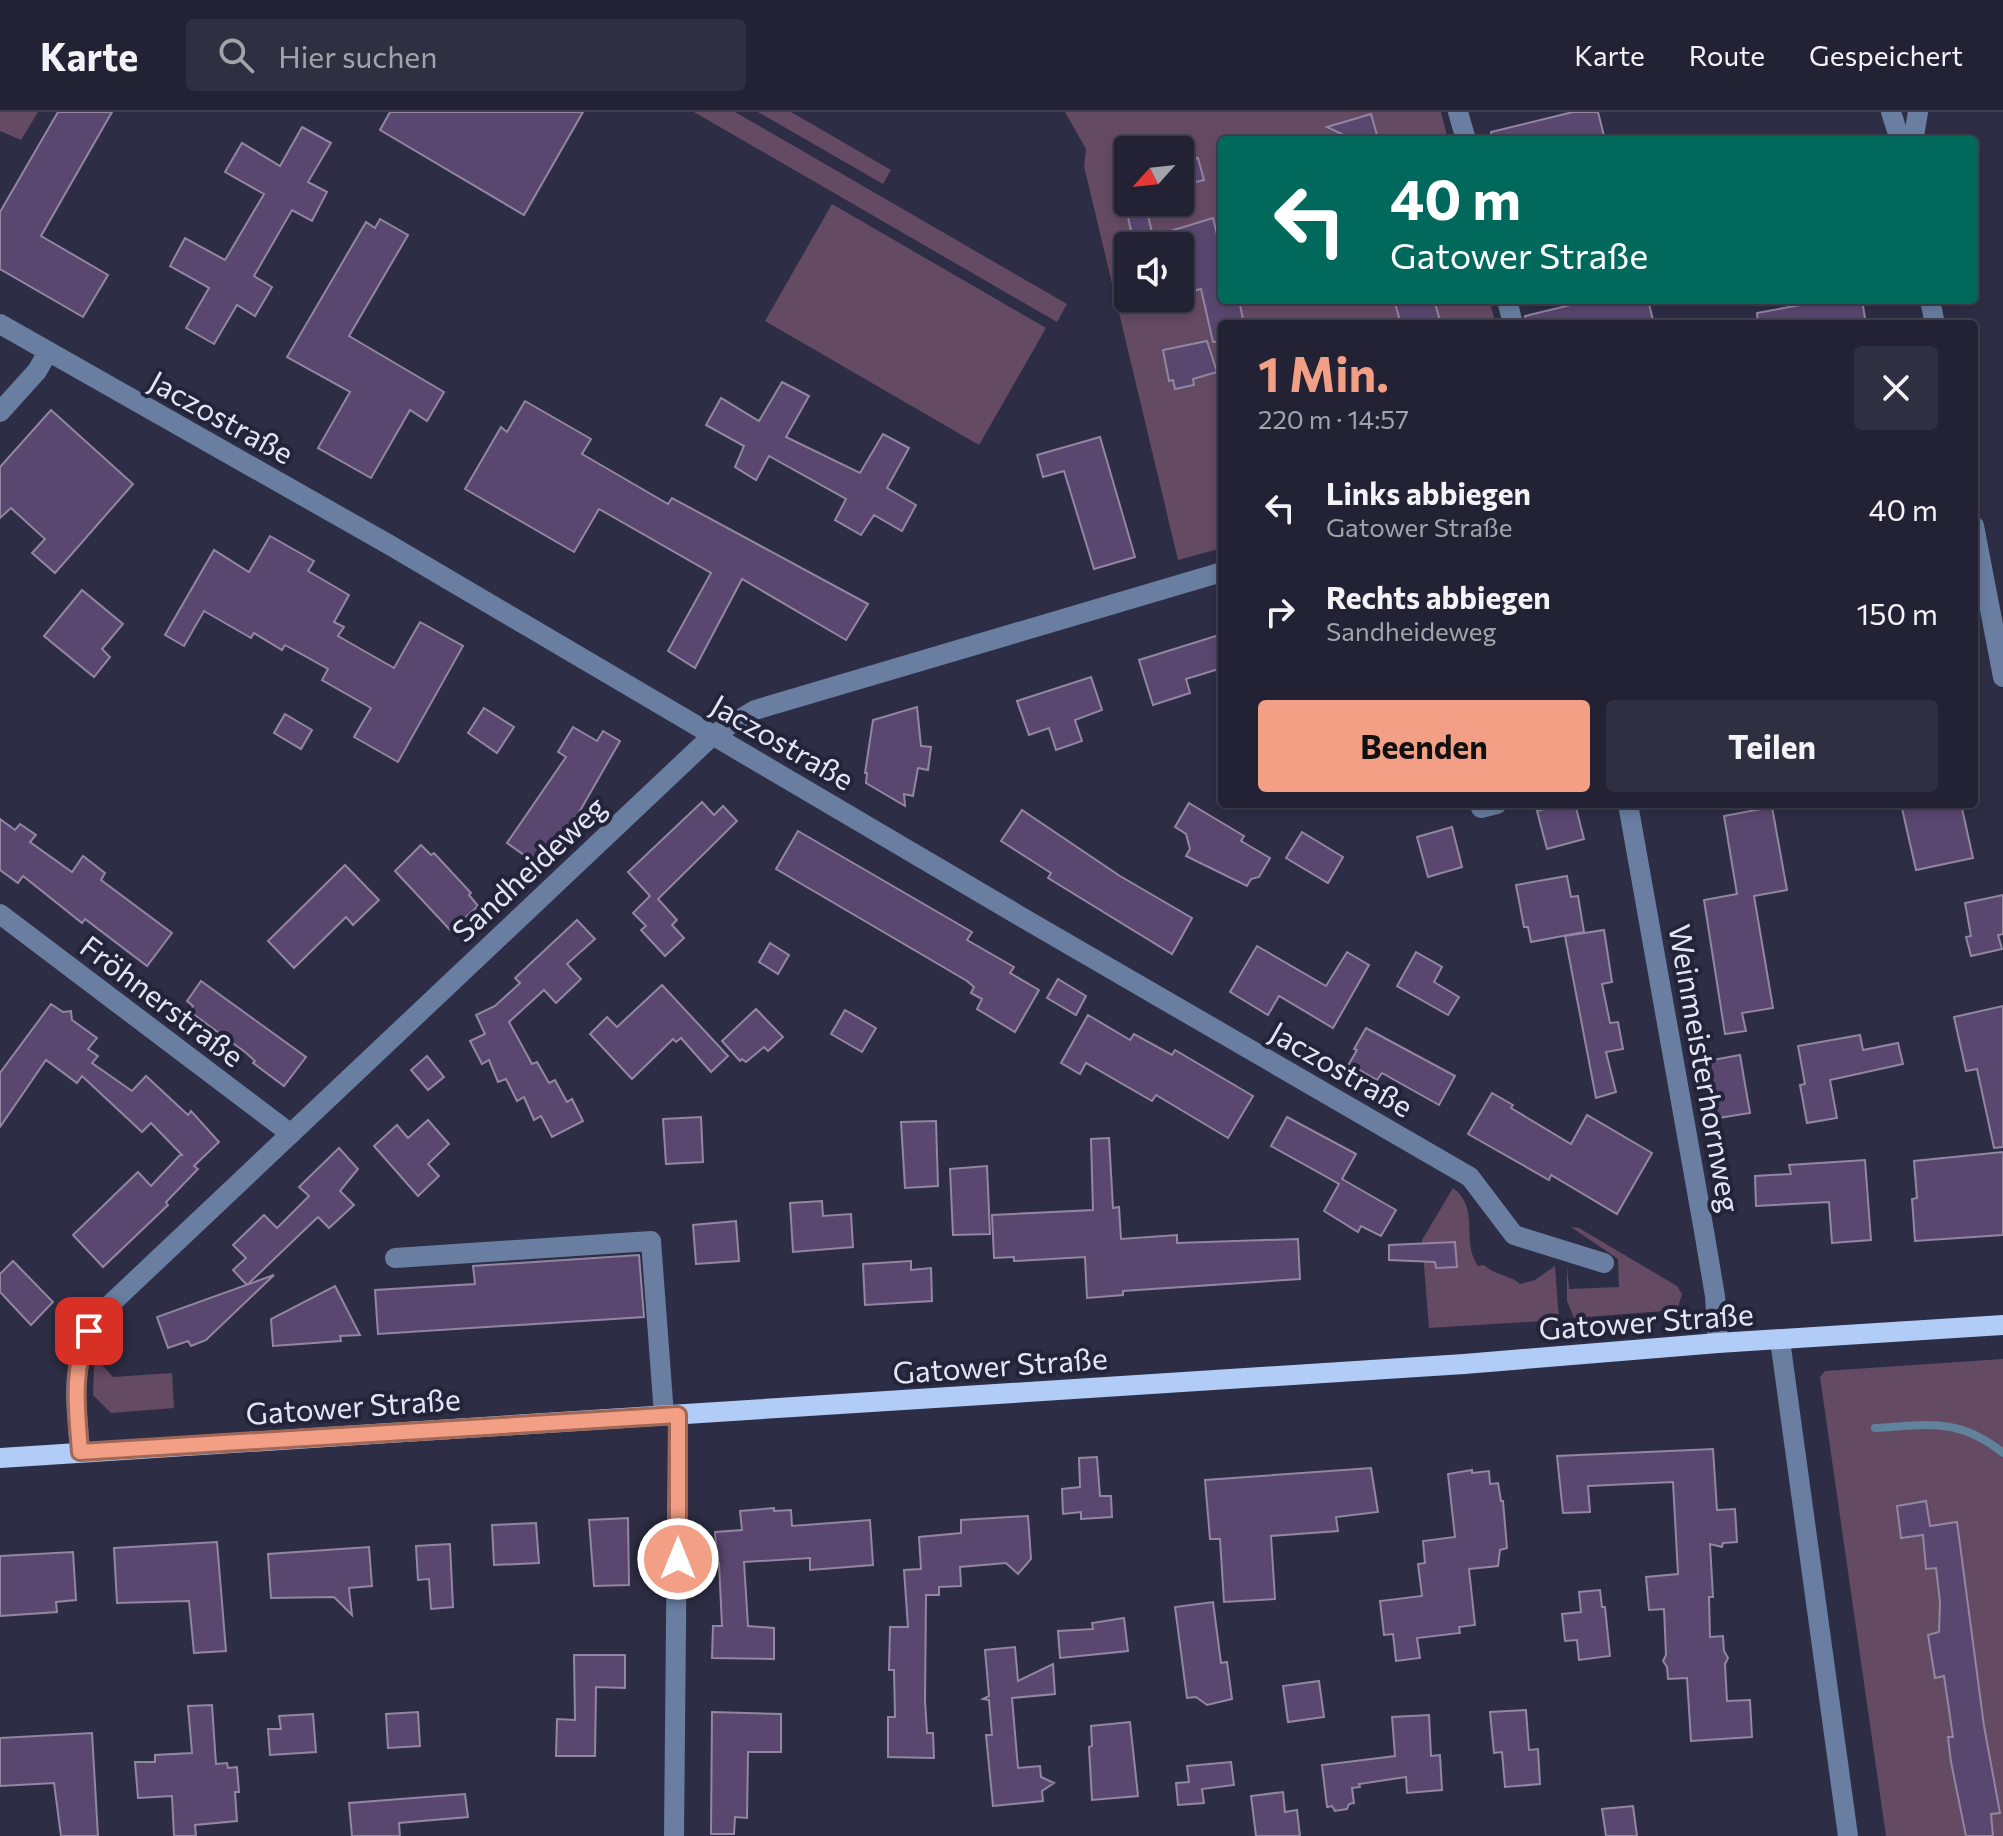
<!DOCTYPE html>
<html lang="de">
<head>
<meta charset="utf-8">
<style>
	:root { --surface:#222234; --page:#2e2f40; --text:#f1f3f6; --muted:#a2a4ac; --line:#3f3f4f; --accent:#f39f85 }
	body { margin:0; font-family:Commissioner,sans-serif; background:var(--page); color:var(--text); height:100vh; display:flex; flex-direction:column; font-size:30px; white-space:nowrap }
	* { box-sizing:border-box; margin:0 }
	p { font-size:26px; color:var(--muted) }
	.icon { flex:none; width:44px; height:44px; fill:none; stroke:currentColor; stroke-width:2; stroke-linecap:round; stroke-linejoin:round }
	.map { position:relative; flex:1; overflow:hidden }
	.sheet { position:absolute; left:1218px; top:208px; width:760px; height:488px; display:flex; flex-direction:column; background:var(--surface); border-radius:8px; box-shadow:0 4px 12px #0003,0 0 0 2px var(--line) }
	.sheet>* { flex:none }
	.guide { position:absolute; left:1218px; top:24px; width:760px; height:168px; border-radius:8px; box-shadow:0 4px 12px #0003,0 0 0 2px var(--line); background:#00695c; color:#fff; overflow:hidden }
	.needle { width:52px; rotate:243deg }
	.tools { position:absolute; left:1114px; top:24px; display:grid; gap:16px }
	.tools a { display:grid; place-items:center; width:80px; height:80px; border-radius:8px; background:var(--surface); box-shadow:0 4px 12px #0003,0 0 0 2px var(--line); font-size:40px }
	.pin { position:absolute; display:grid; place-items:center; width:68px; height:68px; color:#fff; margin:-34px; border-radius:16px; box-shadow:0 4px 12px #0006 }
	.me { position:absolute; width:88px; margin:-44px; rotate:0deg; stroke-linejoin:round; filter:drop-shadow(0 0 6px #0008) }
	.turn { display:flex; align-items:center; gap:28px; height:168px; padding:0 40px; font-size:36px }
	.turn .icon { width:104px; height:104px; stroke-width:2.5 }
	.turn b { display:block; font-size:56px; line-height:68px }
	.round { display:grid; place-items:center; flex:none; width:84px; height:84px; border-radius:8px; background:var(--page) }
	.head { display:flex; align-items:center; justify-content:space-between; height:136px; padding:0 40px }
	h1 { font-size:48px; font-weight:700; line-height:60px; color:var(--accent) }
	.cta { display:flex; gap:16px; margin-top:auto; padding:16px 40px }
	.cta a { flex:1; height:92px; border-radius:8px; background:var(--accent); color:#111; font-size:32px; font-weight:700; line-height:92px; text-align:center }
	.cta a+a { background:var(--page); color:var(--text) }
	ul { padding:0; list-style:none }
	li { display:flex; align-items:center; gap:24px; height:104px; padding:0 40px }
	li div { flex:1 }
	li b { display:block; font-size:30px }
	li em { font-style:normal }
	header { display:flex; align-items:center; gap:48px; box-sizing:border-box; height:112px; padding:0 40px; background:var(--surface); border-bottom:2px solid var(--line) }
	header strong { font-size:38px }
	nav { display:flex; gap:44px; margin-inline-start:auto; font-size:28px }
	.search { width:560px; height:72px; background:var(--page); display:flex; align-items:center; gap:20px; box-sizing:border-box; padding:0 28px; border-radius:8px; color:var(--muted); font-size:30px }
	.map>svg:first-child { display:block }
</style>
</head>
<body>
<header>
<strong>Karte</strong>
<div class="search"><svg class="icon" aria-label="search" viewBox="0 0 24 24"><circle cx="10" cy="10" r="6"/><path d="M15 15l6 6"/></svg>Hier suchen</div>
<nav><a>Karte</a><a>Route</a><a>Gespeichert</a></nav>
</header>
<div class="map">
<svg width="2003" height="1724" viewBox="0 0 2003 1724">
	<rect width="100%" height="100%" fill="#2d2d45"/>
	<g fill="#654a63" fill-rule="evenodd">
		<polygon points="0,0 38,0 21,28 0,19"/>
		<polygon points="694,0 735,0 1067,192 1057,210"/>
		<polygon points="758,0 791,0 891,58 883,72"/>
		<path d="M1065,0H1441L1448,28H1222V188H1489L1496,212H1222V436L1178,448L1084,54L1086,37ZM1128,38H1180V90H1128ZM1128,134H1180V186H1128Z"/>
		<polygon points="832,92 1046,216 979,333 765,209"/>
		<path d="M1453,1076C1481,1097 1460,1128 1478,1154L1484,1153C1496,1164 1511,1163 1520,1172L1535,1168L1555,1154L1559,1208L1429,1216L1422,1128Z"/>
		<polygon points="1571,1115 1579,1116 1677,1174 1682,1182 1677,1198 1574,1206 1567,1189 1567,1154 1569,1177 1619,1175 1618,1147"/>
		<polygon points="97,1247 113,1265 172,1261 174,1296 111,1301 93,1283 94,1253"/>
		<polygon points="2003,1247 2003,1724 1886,1724 1820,1265 1825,1259"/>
	</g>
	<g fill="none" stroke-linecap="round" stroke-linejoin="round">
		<path stroke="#60829a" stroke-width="8" d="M1875,1316C1928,1313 1959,1305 2003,1341"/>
	</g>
	<g fill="#5a4770" stroke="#9286a1" stroke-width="2">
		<polygon points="58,0 112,0 41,124 108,163 83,205 0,157 0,100"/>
		<polygon points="390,0 583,0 524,103 380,18"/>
		<polygon points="1573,0 1598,0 1605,28 1492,28 1491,20"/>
		<polygon points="1371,2 1377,23 1354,28 1327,15"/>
		<polygon points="302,15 331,31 308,70 327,80 312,109 292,98 254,164 272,175 255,204 237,193 214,232 186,216 209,176 170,154 185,126 225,148 264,82 225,60 242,31 280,54"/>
		<polygon points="1198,46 1204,68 1184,73 1180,50"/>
		<polygon points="1146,96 1152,120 1132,124 1127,100"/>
		<polygon points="1213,106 1222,143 1222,188 1239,188 1244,212 1222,212 1222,229 1213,230 1201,177 1180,182 1180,134 1139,134 1138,129"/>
		<polygon points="380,107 408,123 349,224 444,280 427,309 410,298 371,366 318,336 350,280 287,245 366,110 375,116"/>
		<polygon points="1394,188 1434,188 1441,212 1401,212"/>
		<polygon points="1591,188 1648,188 1654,212 1526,212 1525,204"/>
		<polygon points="1810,188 1862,188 1866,212 1758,212 1757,201 1811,191"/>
		<polygon points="1207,229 1217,260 1193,267 1194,273 1175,277 1173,268 1169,269 1163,238"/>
		<polygon points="782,270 809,284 786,325 860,361 883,322 909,336 887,376 916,393 902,419 874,403 861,423 835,408 846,387 769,344 756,368 735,355 744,334 706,313 721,286 759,309"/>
		<polygon points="525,289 591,327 582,342 668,392 672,386 868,492 846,528 742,467 695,556 668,539 711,461 599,397 574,440 465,377 501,315 507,320"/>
		<polygon points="51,298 133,372 55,461 32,441 45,427 11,396 0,406 0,355"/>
		<polygon points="1100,325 1135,445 1094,457 1064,359 1043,365 1037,343"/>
		<polygon points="270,424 314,449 308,459 349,483 334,510 344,515 338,524 394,556 420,510 463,534 398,650 354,625 371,596 322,568 328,557 285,533 282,538 254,521 251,526 204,499 184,534 165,523 214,438 249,460"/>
		<polygon points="82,478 123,512 102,537 110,545 94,565 44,524"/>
		<polygon points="1222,522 1222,556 1186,567 1190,581 1153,593 1139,548"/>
		<polygon points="1091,565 1102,598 1075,608 1082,629 1056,638 1049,616 1029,623 1017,589"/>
		<polygon points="917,595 921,634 931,635 928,658 918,656 913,684 904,682 905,694 866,671 867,661 865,661 873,608"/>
		<polygon points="484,596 514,615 497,641 468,621"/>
		<polygon points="285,602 312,618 301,637 274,621"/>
		<polygon points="573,615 597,629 603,619 620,629 581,697 541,755 507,731 566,645 558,640"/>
		<polygon points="702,690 714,703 723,694 737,709 658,787 677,808 672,813 684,826 665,844 641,818 646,814 633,801 650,784 628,760"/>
		<polygon points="1189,691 1244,724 1241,729 1270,746 1259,765 1251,767 1247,774 1186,744 1190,737 1186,722 1175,715"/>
		<polygon points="1563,692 1575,692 1584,727 1547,737 1537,699"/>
		<polygon points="1901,692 1961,692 1973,746 1916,758"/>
		<polygon points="1772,695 1787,778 1754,784 1773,896 1742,901 1746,919 1725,922 1704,788 1737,782 1724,704"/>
		<polygon points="1022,698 1120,764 1192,806 1172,842 1048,766 1051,761 1001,729"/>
		<polygon points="0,707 15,718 20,712 36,723 30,730 72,760 83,744 105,761 101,768 172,821 147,854 85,807 82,811 23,764 18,771 0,758"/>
		<polygon points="1452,715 1462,755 1428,765 1417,725"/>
		<polygon points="798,719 972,820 967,828 1014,855 1010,861 1039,878 1015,920 977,897 982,887 971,881 974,875 967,869 776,757"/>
		<polygon points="1302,720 1343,745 1328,771 1286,746"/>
		<polygon points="421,733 431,743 434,741 471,781 469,783 478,794 451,819 395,759"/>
		<polygon points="345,753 379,788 353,813 346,805 294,856 268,829"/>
		<polygon points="1567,764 1571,785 1578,784 1584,820 1531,830 1528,815 1524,815 1516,773"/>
		<polygon points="2003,783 2003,822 1998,823 2002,837 1971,844 1966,825 1971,824 1965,791"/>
		<polygon points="577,808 595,827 567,852 581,867 556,891 544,878 509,910 532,952 537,950 549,971 555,968 567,990 572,987 583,1009 552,1025 541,1004 534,1008 524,985 517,989 506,967 498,970 489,948 482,952 470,929 485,922 476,903 495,894 520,871 515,866"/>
		<polygon points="1604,818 1612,870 1602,872 1610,911 1618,910 1623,937 1606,940 1616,980 1596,986 1565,824"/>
		<polygon points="770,831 789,843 778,862 759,850"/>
		<polygon points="1257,834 1326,874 1347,840 1369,853 1333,916 1279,884 1268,903 1230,880"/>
		<polygon points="1416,840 1442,855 1434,870 1459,885 1448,903 1397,874"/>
		<polygon points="1058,867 1086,884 1076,903 1047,886"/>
		<polygon points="201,869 306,945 284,974 253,951 255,949 245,940 189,899 193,894 187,889"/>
		<polygon points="662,873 728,944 711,960 681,926 676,930 673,927 632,967 590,922 607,905 617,915"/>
		<polygon points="51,892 63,900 71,899 72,908 97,926 88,937 98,944 92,951 132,979 146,964 188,1003 191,999 219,1030 194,1054 198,1057 166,1090 168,1093 103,1155 73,1123 138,1060 151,1074 181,1042 183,1044 151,1011 142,1020 82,964 77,971 46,948 0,1015 0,961"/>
		<polygon points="2003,894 2003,1035 1994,1036 1977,957 1966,959 1954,905"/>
		<polygon points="756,897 783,925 768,939 764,935 746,950 742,947 740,949 722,929"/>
		<polygon points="845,898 876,916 862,940 831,922"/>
		<polygon points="1088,903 1130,928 1134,922 1172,943 1175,938 1253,984 1228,1026 1156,983 1152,989 1086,951 1080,962 1061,951"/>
		<polygon points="1366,916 1455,964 1439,993 1382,961 1377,968 1349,952 1357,938 1354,937"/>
		<polygon points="1860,923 1863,938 1898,931 1903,952 1830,968 1837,1006 1807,1011 1800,973 1805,972 1798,934"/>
		<polygon points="1740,943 1750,1001 1712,1007 1702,950"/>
		<polygon points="427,944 444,965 428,978 411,958"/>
		<polygon points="1492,981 1513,993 1511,996 1571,1032 1587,1003 1652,1041 1617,1102 1551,1063 1549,1068 1468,1022"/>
		<polygon points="701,1005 703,1050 666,1052 663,1007"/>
		<polygon points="1287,1005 1356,1042 1342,1067 1396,1098 1381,1124 1361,1114 1358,1120 1324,1099 1339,1072 1271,1034"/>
		<polygon points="428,1008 449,1032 428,1052 439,1064 418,1084 374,1034 397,1013 408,1026"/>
		<polygon points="936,1009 938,1074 905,1076 901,1010"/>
		<polygon points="1109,1026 1113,1096 1119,1095 1121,1127 1177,1123 1177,1131 1298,1127 1300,1167 1123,1179 1123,1183 1087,1186 1085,1145 1014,1149 1014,1145 994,1146 992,1103 1093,1098 1091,1027"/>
		<polygon points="339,1036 358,1057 340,1079 354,1093 329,1116 318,1105 247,1173 233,1158 246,1146 233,1133 264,1103 277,1116 309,1084 299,1075"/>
		<polygon points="2003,1040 2003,1123 1915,1129 1912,1087 1917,1086 1914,1049"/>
		<polygon points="1865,1048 1871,1128 1832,1131 1829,1090 1756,1094 1755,1064 1791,1062 1789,1053"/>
		<polygon points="987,1054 990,1122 953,1123 950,1057"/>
		<polygon points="822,1089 823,1104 851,1102 853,1135 793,1140 790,1091"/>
		<polygon points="736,1109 739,1149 696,1152 693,1113"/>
		<polygon points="1455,1130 1457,1155 1436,1156 1435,1150 1389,1148 1389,1133"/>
		<polygon points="639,1143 644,1205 378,1222 375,1178 475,1172 473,1154"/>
		<polygon points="13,1149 53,1190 31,1213 0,1180 0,1162"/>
		<polygon points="911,1149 911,1158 931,1156 932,1189 865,1193 863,1152"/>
		<polygon points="274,1163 206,1228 191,1234 188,1229 168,1236 157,1205"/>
		<polygon points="335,1174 360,1223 340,1224 341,1229 273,1234 271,1207"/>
		<polygon points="1713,1337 1717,1398 1735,1397 1737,1430 1723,1431 1722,1435 1710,1432 1713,1485 1709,1485 1710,1525 1723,1524 1724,1539 1728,1546 1725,1552 1727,1589 1750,1588 1752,1625 1691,1629 1687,1566 1668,1567 1667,1555 1663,1549 1666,1543 1664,1497 1649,1498 1646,1465 1678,1462 1673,1370 1588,1374 1590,1400 1563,1401 1557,1344"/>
		<polygon points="1097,1345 1100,1384 1111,1384 1112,1405 1081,1407 1081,1400 1063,1402 1062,1377 1080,1375 1079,1346"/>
		<polygon points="1371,1356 1378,1400 1336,1405 1338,1419 1271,1424 1275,1487 1224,1490 1220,1427 1210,1427 1205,1368"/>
		<polygon points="1472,1358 1472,1361 1489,1359 1490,1372 1498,1371 1501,1389 1503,1389 1507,1436 1500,1438 1498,1454 1469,1457 1475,1513 1459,1515 1460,1521 1417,1526 1420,1546 1396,1549 1393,1522 1384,1523 1380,1489 1422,1484 1418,1452 1425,1451 1423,1429 1455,1425 1448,1362"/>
		<polygon points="1926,1389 1930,1414 1957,1410 1984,1614 2000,1701 1991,1702 1993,1724 1966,1724 1951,1650 1948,1625 1953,1625 1944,1564 1935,1566 1928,1523 1939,1520 1940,1490 1936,1456 1926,1457 1923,1423 1901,1426 1897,1394"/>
		<polygon points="774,1396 774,1399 791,1398 792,1414 870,1408 873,1453 810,1458 810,1446 744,1450 748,1514 774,1516 774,1547 712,1546 713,1514 722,1514 719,1451 717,1451 715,1420 742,1418 740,1399"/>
		<polygon points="1028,1404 1031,1447 1018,1462 1006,1451 960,1455 961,1474 939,1475 939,1483 926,1483 925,1588 927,1621 933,1621 934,1646 888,1645 888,1605 895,1605 894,1558 889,1558 890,1515 908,1515 904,1458 921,1457 919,1425 961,1421 961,1408"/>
		<polygon points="628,1406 629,1473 594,1474 589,1408"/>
		<polygon points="536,1411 539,1451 494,1453 492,1413"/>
		<polygon points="217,1430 226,1539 194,1541 189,1489 117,1491 114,1436"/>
		<polygon points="450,1432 453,1495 431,1497 429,1467 418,1468 416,1434"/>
		<polygon points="369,1435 372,1474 349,1476 352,1503 334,1485 271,1486 268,1442"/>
		<polygon points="73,1440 76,1488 56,1490 57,1500 0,1504 0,1444"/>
		<polygon points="1600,1478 1602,1495 1605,1495 1610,1544 1579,1548 1577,1528 1565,1529 1562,1502 1581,1500 1579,1480"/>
		<polygon points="1213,1490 1221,1551 1227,1550 1232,1587 1207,1593 1196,1585 1187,1586 1175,1495"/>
		<polygon points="1124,1506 1128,1539 1060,1546 1058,1519 1093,1517 1092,1511"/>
		<polygon points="1015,1535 1018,1569 1053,1552 1055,1582 1012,1586 1018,1656 1040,1654 1041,1665 1054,1671 1042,1679 1043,1689 993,1694 986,1623 992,1623 989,1588 983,1587 989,1584 985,1538"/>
		<polygon points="574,1543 625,1543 625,1576 596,1575 595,1644 556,1644 557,1607 575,1608"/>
		<polygon points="1319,1569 1324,1605 1288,1610 1283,1574"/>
		<polygon points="212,1593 216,1652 227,1651 228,1656 237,1655 239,1680 235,1680 237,1709 195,1713 196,1724 174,1724 172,1684 138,1686 135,1650 155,1650 155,1643 192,1641 188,1594"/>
		<polygon points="1526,1598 1529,1638 1538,1637 1540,1672 1505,1675 1502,1640 1494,1641 1490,1600"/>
		<polygon points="418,1600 420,1634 388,1636 386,1602"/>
		<polygon points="712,1600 781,1602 781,1640 748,1640 747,1706 735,1705 734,1722 711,1722"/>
		<polygon points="313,1602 316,1640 270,1643 268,1617 281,1617 279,1604"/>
		<polygon points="1429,1603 1431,1644 1440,1643 1442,1678 1407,1681 1406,1665 1359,1672 1360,1675 1352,1676 1354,1691 1349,1692 1347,1697 1335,1699 1332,1694 1327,1695 1322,1653 1395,1644 1392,1605"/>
		<polygon points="1130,1610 1138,1684 1092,1688 1089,1635 1092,1634 1091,1614"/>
		<polygon points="92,1621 98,1724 61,1724 54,1671 0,1674 0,1626"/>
		<polygon points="1231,1650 1234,1673 1202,1677 1204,1691 1178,1693 1176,1671 1189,1670 1187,1654"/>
		<polygon points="1283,1680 1285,1700 1297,1698 1300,1724 1256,1724 1251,1684"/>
		<polygon points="465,1682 468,1705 399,1711 400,1724 352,1724 349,1691"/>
		<polygon points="1633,1694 1637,1724 1606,1724 1602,1697"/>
	</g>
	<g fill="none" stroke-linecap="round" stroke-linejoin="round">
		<g stroke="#697ea0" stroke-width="20">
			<polyline points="1458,0 1466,28"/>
			<polyline points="1891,0 1900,28"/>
			<polyline points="1902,28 1914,24 1918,0"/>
			<polyline points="1507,188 1513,212"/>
			<polyline points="1930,188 1935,212"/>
			<polyline points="0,212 388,432 1030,810 1470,1065 1514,1123 1604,1151"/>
			<polyline points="0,300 37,259 48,240"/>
			<polyline points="1974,414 2003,565"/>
			<polyline points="1480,692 1481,696 1497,692"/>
			<polyline points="1628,692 1704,1119 1715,1184 1718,1231"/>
			<polyline points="0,802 291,1022"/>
			<polyline points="395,1146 651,1129 664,1303"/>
			<polyline points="1780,1228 1848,1724"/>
			<path d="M80,1340C76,1284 68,1252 100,1202L713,623L755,598L1222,460"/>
			<polyline points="674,1724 678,1303"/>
		</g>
		<polyline stroke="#b1ccf6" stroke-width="20" points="0,1346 1464,1252 1718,1231 2003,1213"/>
	</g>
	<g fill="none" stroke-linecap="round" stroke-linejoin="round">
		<g stroke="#9e6756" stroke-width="20">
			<path id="route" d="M89,1219C71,1259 77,1298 80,1340L678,1303V1447"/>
		</g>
		<use href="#route" stroke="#f39f85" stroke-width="14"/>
	</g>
	<g text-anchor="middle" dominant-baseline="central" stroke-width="8" stroke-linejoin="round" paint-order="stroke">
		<g font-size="30" fill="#e4e5f4" stroke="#23233a">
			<text transform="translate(222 304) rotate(29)">Jaczostraße</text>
			<text transform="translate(783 629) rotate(30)">Jaczostraße</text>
			<text transform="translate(528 756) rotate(-43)">Sandheideweg</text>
			<text transform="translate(163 888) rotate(37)">Fröhnerstraße</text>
			<text transform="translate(1342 956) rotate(30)">Jaczostraße</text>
			<text transform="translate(1706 956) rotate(80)">Weinmeisterhornweg</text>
			<text transform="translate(1646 1208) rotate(-4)">Gatower Straße</text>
			<text transform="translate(1000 1252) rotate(-4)">Gatower Straße</text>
			<text transform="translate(353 1293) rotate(-4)">Gatower Straße</text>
		</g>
	</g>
</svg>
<div class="tools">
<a><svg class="needle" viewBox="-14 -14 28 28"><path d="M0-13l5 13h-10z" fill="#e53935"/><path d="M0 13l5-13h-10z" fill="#a2a4ac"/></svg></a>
<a><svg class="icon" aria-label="sound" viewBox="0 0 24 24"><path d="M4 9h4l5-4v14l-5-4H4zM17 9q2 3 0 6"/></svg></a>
</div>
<div class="pin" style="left:89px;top:1219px;background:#d93025"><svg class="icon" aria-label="arrive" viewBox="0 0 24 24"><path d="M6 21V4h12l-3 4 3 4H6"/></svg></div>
<svg class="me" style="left:678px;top:1447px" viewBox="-20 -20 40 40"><circle r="17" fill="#f39f85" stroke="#fff" stroke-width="3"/><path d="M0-11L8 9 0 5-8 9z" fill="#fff"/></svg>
<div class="guide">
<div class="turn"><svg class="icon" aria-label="left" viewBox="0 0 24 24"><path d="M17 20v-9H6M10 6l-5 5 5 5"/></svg><div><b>40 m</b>Gatower Straße</div></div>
</div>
<section class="sheet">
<div class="head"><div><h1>1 Min.</h1><p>220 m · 14:57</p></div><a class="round"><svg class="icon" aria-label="close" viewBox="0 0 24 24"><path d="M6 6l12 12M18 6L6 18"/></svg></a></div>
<ul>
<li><svg class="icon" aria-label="left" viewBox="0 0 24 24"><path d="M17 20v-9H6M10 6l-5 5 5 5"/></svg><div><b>Links abbiegen</b><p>Gatower Straße</p></div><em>40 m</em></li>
<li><svg class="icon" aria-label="right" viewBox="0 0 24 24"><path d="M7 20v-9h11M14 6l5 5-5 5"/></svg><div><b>Rechts abbiegen</b><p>Sandheideweg</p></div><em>150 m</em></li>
</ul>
<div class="cta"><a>Beenden</a><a>Teilen</a></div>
</section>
</div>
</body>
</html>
